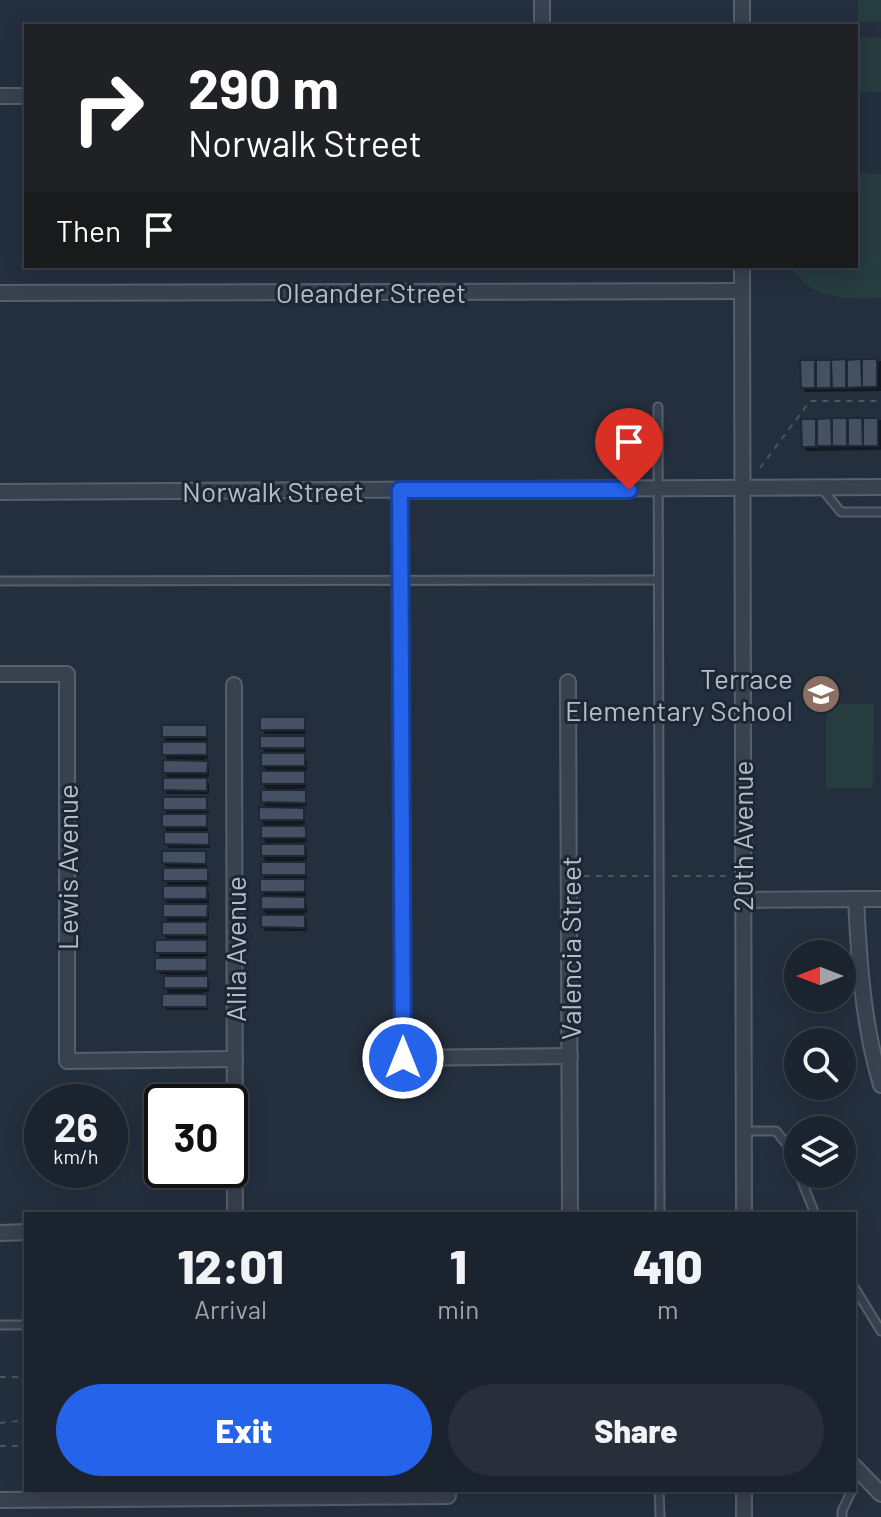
<!DOCTYPE html>
<html lang="en">
<head>
<meta charset="utf-8">
<style>
	:root { --surface:#1b232e; --page:#282f3a; --text:#f1f3f6; --muted:#a0a4aa; --line:#39404a; --accent:#2563eb }
	body { margin:0; font-family:Barlow,sans-serif; background:var(--page); color:var(--text); height:100vh; display:flex; flex-direction:column; font-size:30px; white-space:nowrap }
	* { box-sizing:border-box; margin:0 }
	p { font-size:26px; color:var(--muted) }
	.icon { flex:none; width:44px; height:44px; fill:none; stroke:currentColor; stroke-width:2; stroke-linecap:round; stroke-linejoin:round }
	.map { position:relative; flex:1; overflow:hidden }
	.side { position:absolute; left:24px; top:1212px; width:832px; height:280px; display:flex; flex-direction:column; background:var(--surface); border-radius:0px; box-shadow:0 4px 20px #0003,0 0 0 2px var(--line) }
	.side>* { flex:none }
	.hud { position:absolute; left:24px; top:24px; width:834px; height:244px; border-radius:0px; box-shadow:0 4px 20px #0003,0 0 0 2px var(--line); background:#202124; color:#fff; overflow:hidden }
	.needle { width:52px; rotate:270deg }
	.controls { position:absolute; left:784px; top:940px; display:grid; gap:16px }
	.controls a { display:grid; place-items:center; width:72px; height:72px; border-radius:50%; background:var(--surface); box-shadow:0 4px 20px #0003,0 0 0 2px var(--line); font-size:40px }
	.speed { position:absolute; left:24px; top:1084px; display:flex; gap:16px; font-size:40px; font-weight:700; text-align:center }
	.speed>* { display:grid; place-content:center; width:104px; height:104px; border-radius:50%; background:var(--surface); box-shadow:0 4px 20px #0003,0 0 0 2px var(--line); line-height:1 }
	.speed small { font-size:20px; font-weight:400 }
	.speed .limit { border:4px solid #111; border-radius:12px; background:#fff; color:#111 }
	.pin { position:absolute; display:grid; place-items:center; width:68px; height:68px; color:#fff; margin:-82px -34px; border-radius:50% 50% 50% 0; rotate:-45deg; box-shadow:0 0 8px #0007 }
	.pin .icon { rotate:45deg }
	.me { position:absolute; width:88px; margin:-44px; rotate:0deg; stroke-linejoin:round; filter:drop-shadow(0 0 6px #0008) }
	.turn { display:flex; align-items:center; gap:28px; height:168px; padding:0 32px; font-size:36px }
	.turn .icon { width:104px; height:104px; stroke-width:2.5 }
	.turn b { display:block; font-size:56px; line-height:68px }
	.then { display:flex; align-items:center; height:76px; padding:0 32px; background:#0003; gap:16px; font-size:30px }
	.eta { display:flex; justify-content:space-evenly; align-items:center; height:136px; text-align:center }
	.eta b { font-size:48px; font-weight:800; line-height:56px }
	.primary-button { display:flex; gap:16px; margin-top:auto; padding:16px 32px }
	.primary-button a { flex:1; height:92px; border-radius:48px; background:var(--accent); color:#fff; font-size:32px; font-weight:800; line-height:92px; text-align:center }
	.primary-button a+a { background:var(--page); color:var(--text) }
	.map>svg:first-child { display:block }
</style>
</head>
<body>
<div class="map">
<svg width="881" height="1517" viewBox="0 0 881 1517">
	<rect width="100%" height="100%" fill="#242f3e"/>
	<g fill="#263c3f">
		<rect x="858" y="0" width="23" height="22"/>
		<rect x="856" y="38" width="25" height="54"/>
		<path d="M856,174H881V298C845,299 812,301 790,266H856Z"/>
		<polygon points="826,704 874,704 873,788 826,788"/>
	</g>
	<g fill="#0007">
		<polygon points="881,361 881,391 805,392 803,388 802,362"/>
		<polygon points="881,420 881,450 806,451 804,446 803,421"/>
		<polygon points="303,719 306,734 265,734 262,729"/>
		<polygon points="205,727 208,741 204,741 208,749 208,759 204,759 209,767 209,777 204,777 209,784 209,794 167,794 165,790 169,780 165,773 169,762 164,754 168,744 164,737"/>
		<polygon points="304,738 306,752 302,752 307,760 307,770 302,770 306,778 306,788 302,788 307,796 307,806 301,806 305,814 305,824 302,824 307,832 307,842 302,842 307,850 307,860 303,860 307,868 307,879 302,879 306,886 306,896 303,896 307,903 307,913 302,913 307,921 307,931 265,931 263,927 268,917 263,909 266,898 262,891 267,881 263,874 267,864 263,856 268,846 263,838 266,828 261,820 268,809 263,802 267,792 263,783 268,773 263,765 267,755 262,748"/>
		<polygon points="206,799 209,814 204,814 208,821 208,831 206,831 210,838 210,848 169,848 166,844 168,834 164,826 169,816 165,809"/>
		<polygon points="205,853 209,885 204,885 209,893 209,903 204,903 209,911 209,921 203,921 208,928 208,939 204,939 208,946 208,956 204,956 208,964 208,974 205,974 210,982 209,992 203,992 208,1000 208,1010 167,1010 164,1006 170,996 166,988 166,974 160,974 157,970 162,960 157,952 169,942 164,934 169,924 165,916 169,906 165,898 170,888 165,880 168,870 164,863"/>
	</g>
	<g fill="#455162" stroke="#1f2835" stroke-width="2">
		<polygon points="846,359 846,388 832,388 831,360"/>
		<polygon points="861,359 862,387 847,388 847,360"/>
		<rect x="862" y="359" width="15" height="28"/>
		<polygon points="800,360 815,360 815,388 801,388"/>
		<rect x="816" y="360" width="15" height="28"/>
		<polygon points="831,418 832,446 817,446 817,419"/>
		<rect x="832" y="418" width="15" height="28"/>
		<polygon points="848,418 862,418 863,446 848,446"/>
		<rect x="863" y="418" width="15" height="28"/>
		<polygon points="801,419 816,419 816,447 802,447"/>
		<rect x="260" y="717" width="45" height="13"/>
		<rect x="162" y="725" width="45" height="12"/>
		<rect x="260" y="736" width="45" height="12"/>
		<rect x="162" y="742" width="45" height="13"/>
		<rect x="261" y="753" width="44" height="13"/>
		<polygon points="163,760 208,761 207,773 163,773"/>
		<rect x="261" y="771" width="44" height="13"/>
		<polygon points="163,778 207,778 207,791 163,790"/>
		<polygon points="261,790 306,790 306,803 261,802"/>
		<rect x="163" y="797" width="44" height="13"/>
		<polygon points="259,807 304,808 304,820 259,820"/>
		<rect x="162" y="814" width="45" height="13"/>
		<rect x="261" y="826" width="45" height="12"/>
		<polygon points="164,832 209,832 209,845 164,844"/>
		<rect x="261" y="844" width="44" height="12"/>
		<polygon points="162,851 206,851 206,864 162,863"/>
		<rect x="261" y="862" width="45" height="13"/>
		<rect x="163" y="868" width="45" height="13"/>
		<rect x="260" y="879" width="45" height="13"/>
		<rect x="163" y="886" width="44" height="13"/>
		<polygon points="261,896 305,897 305,909 261,909"/>
		<polygon points="163,904 208,904 207,917 163,917"/>
		<polygon points="261,915 305,915 305,928 261,927"/>
		<rect x="162" y="922" width="45" height="13"/>
		<rect x="155" y="940" width="52" height="13"/>
		<rect x="155" y="958" width="52" height="13"/>
		<rect x="164" y="976" width="44" height="12"/>
		<rect x="162" y="994" width="45" height="13"/>
	</g>
	<g fill="none" stroke-linecap="round" stroke-linejoin="round">
		<g stroke="#565f6c" stroke-width="11">
			<g id="lane">
				<polyline points="658,407 660,1214"/>
				<polyline points="822,489 841,512 881,512"/>
				<polyline points="0,581 658,580"/>
				<polyline points="743,1131 776,1131 788,1146 798,1172"/>
				<polyline points="799,1174 815,1214"/>
				<polyline points="854,1287 881,1331"/>
				<polyline points="0,1325 26,1325"/>
				<polyline points="659,1490 660,1517"/>
				<polyline points="842,1517 842,1511 852,1490"/>
			</g>
		</g>
		<g stroke="#565f6c" stroke-width="18">
			<g id="street">
				<polyline points="542,0 542,26"/>
				<polyline points="742,26 742,0"/>
				<polyline points="0,96 26,96"/>
				<polyline points="742,266 744,1214"/>
				<polyline points="0,293 742,291"/>
				<polyline points="400,490 403,1058 570,1056"/>
				<polyline points="0,492 881,487"/>
				<polyline points="0,674 67,674 67,1061 235,1059"/>
				<polyline points="568,682 570,1214"/>
				<polyline points="234,685 235,1214"/>
				<path d="M856,899C859,962 863,1024 881,1085"/>
				<polyline points="742,900 881,899"/>
				<polyline points="0,1233 26,1232"/>
				<polyline points="854,1466 881,1494"/>
				<polyline points="744,1490 744,1517"/>
				<polyline points="0,1500 448,1496 448,1490"/>
			</g>
		</g>
		<g stroke="#44595c" stroke-width="2" stroke-dasharray="6 6" stroke-linecap="butt">
			<polyline points="760,468 810,401 881,401"/>
			<polyline points="584,876 649,876"/>
			<polyline points="672,876 729,876"/>
			<polyline points="0,1377 26,1377"/>
			<polyline points="0,1423 26,1420"/>
			<polyline points="0,1446 26,1446"/>
		</g>
		<use href="#lane" stroke="#38414e" stroke-width="7"/>
		<use href="#street" stroke="#38414e" stroke-width="14"/>
	</g>
	<g fill="none" stroke-linecap="round" stroke-linejoin="round">
		<g stroke="#184099" stroke-width="20">
			<polyline id="route" points="403,1058 400,490 629,490"/>
		</g>
		<use href="#route" stroke="#2563eb" stroke-width="14"/>
	</g>
	<defs>
		<g id="school-disc" transform="scale(2)"><circle r="9.5" fill="#8d6e63" stroke="#1d2633"/><path d="M0-5L7-2L0 1L-7-2ZM-4 1L0 2.5L4 1V4Q0 6-4 4Z" fill="#fff"/></g>
	</defs>
	<g fill-rule="evenodd">
		<use href="#school-disc" x="821" y="694"/>
	</g>
	<g text-anchor="middle" dominant-baseline="central" stroke-width="6" stroke-linejoin="round" paint-order="stroke">
		<g font-size="28" fill="#b4bcc9" stroke="#1d2633">
			<text x="371" y="292">Oleander Street</text>
			<text x="273" y="491">Norwalk Street</text>
			<text transform="translate(742 836) rotate(-90)">20th Avenue</text>
			<text transform="translate(67 867) rotate(-90)">Lewis Avenue</text>
			<text transform="translate(570 948) rotate(-90)">Valencia Street</text>
			<text transform="translate(235 949) rotate(-90)">Alila Avenue</text>
		</g>
		<g font-size="28" fill="#b4bcc9" stroke="#1d2633" text-anchor="end">
			<text x="793" y="678">Terrace<tspan x="793" dy="32">Elementary School</tspan></text>
		</g>
	</g>
</svg>
<div class="controls">
<a><svg class="needle" viewBox="-14 -14 28 28"><path d="M0-13l5 13h-10z" fill="#e53935"/><path d="M0 13l5-13h-10z" fill="#a0a4aa"/></svg></a>
<a><svg class="icon" aria-label="search" viewBox="0 0 24 24"><circle cx="10" cy="10" r="6"/><path d="M15 15l6 6"/></svg></a>
<a><svg class="icon" aria-label="layers" viewBox="0 0 24 24"><path d="M12 4l9 5-9 5-9-5zM3 14l9 5 9-5"/></svg></a>
</div>
<div class="speed"><div>26<small>km/h</small></div><div class="limit">30</div></div>
<div class="pin" style="left:629px;top:490px;background:#d93025"><svg class="icon" aria-label="arrive" viewBox="0 0 24 24"><path d="M6 21V4h12l-3 4 3 4H6"/></svg></div>
<svg class="me" style="left:403px;top:1058px" viewBox="-20 -20 40 40"><circle r="17" fill="#2563eb" stroke="#fff" stroke-width="3"/><path d="M0-11L8 9 0 5-8 9z" fill="#fff"/></svg>
<div class="hud">
<div class="turn"><svg class="icon" aria-label="right" viewBox="0 0 24 24"><path d="M7 20v-9h11M14 6l5 5-5 5"/></svg><div><b>290 m</b>Norwalk Street</div></div>
<div class="then">Then<svg class="icon" aria-label="arrive" viewBox="0 0 24 24"><path d="M6 21V4h12l-3 4 3 4H6"/></svg></div>
</div>
<section class="side">
<div class="eta">
<div><b>12:01</b><p>Arrival</p></div>
<div><b>1</b><p>min</p></div>
<div><b>410</b><p>m</p></div>
</div>
<div class="primary-button"><a>Exit</a><a>Share</a></div>
</section>
</div>
</body>
</html>
